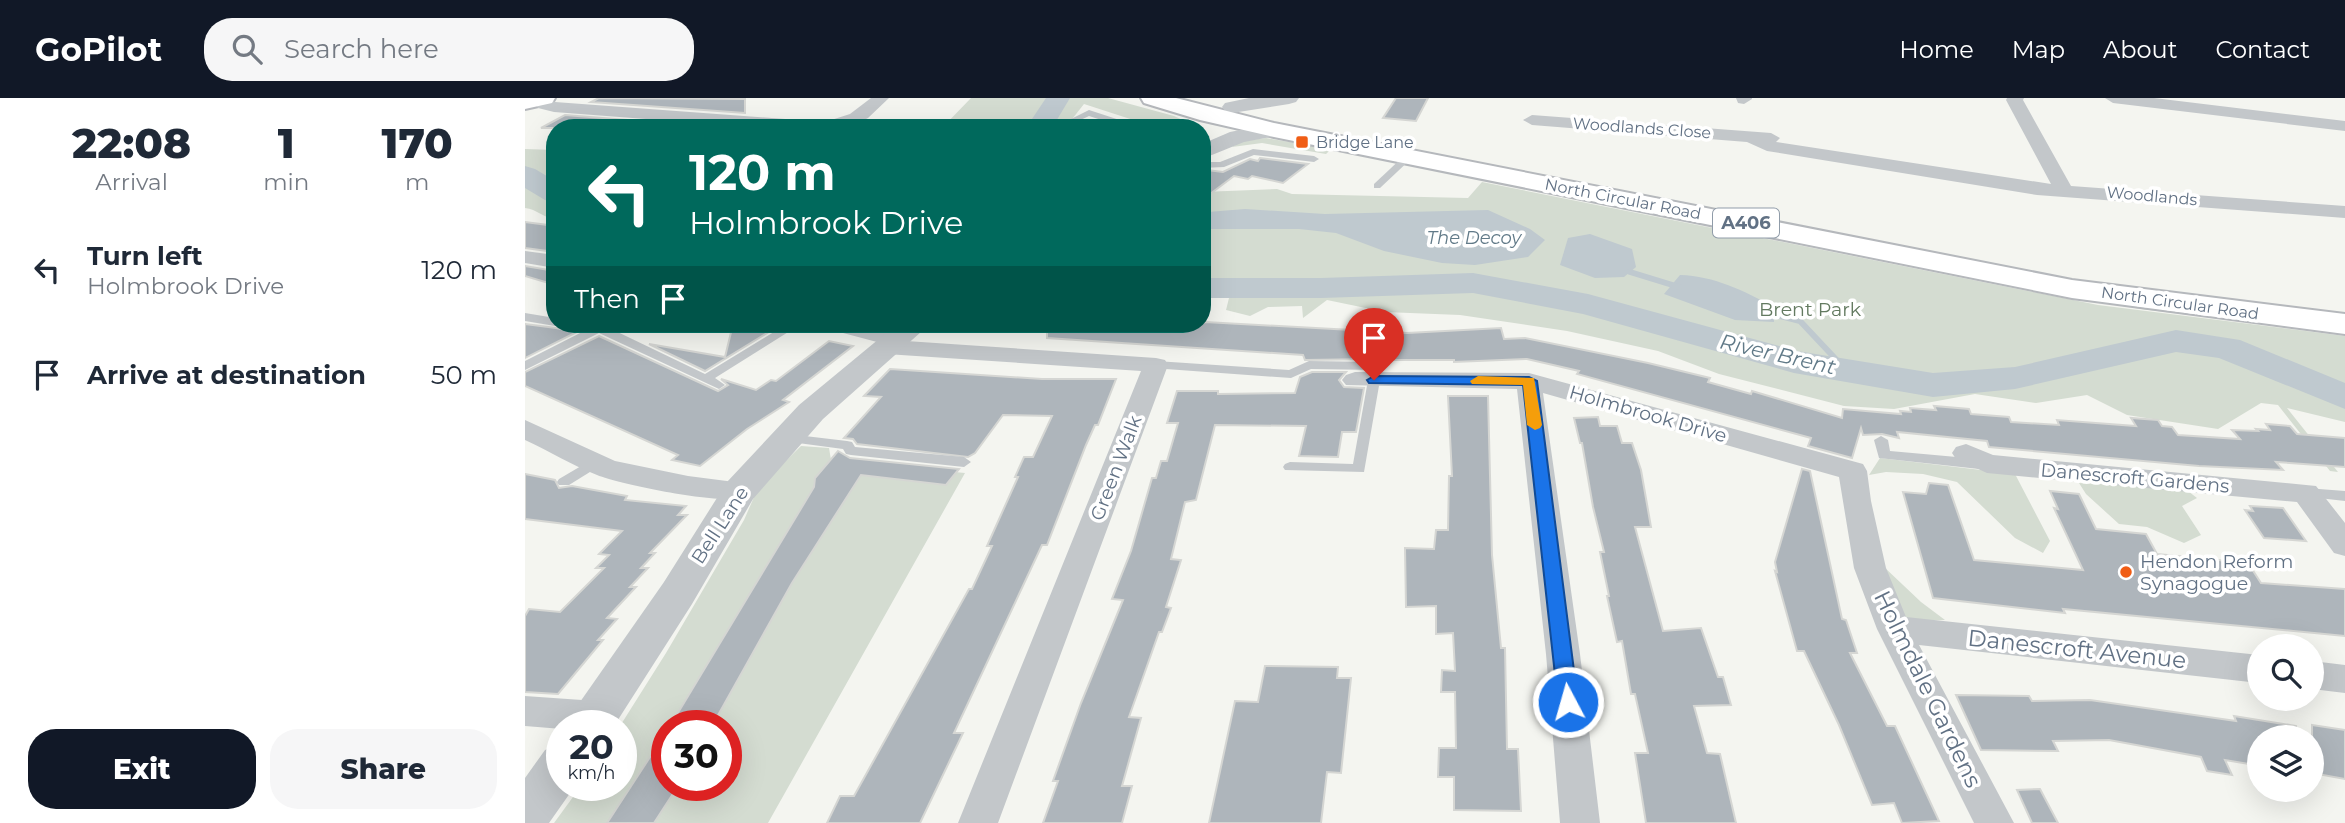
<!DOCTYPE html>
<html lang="en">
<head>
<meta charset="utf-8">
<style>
	:root { --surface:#fff; --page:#f6f6f7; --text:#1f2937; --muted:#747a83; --accent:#111827 }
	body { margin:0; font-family:Montserrat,sans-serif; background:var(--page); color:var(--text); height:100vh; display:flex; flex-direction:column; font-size:26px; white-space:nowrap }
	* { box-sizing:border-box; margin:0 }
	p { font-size:23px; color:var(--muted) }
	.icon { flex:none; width:38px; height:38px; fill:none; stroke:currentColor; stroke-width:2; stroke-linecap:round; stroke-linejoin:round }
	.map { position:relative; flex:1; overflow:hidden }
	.drawer { display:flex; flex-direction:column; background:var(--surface); width:525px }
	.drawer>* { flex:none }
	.hud { position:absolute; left:21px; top:21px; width:665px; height:214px; border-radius:28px; box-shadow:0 7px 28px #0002; background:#00695c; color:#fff; overflow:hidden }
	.fabs { position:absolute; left:1722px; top:536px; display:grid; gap:14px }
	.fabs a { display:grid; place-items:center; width:77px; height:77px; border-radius:50%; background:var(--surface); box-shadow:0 7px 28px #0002; font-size:35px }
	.speed { position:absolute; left:21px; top:612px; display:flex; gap:14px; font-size:35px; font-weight:700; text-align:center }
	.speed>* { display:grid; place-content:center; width:91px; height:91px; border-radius:50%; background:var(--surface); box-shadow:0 7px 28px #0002; line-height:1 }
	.speed small { font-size:18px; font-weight:400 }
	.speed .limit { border:10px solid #d22; background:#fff; color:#111 }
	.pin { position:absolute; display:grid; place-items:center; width:60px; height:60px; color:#fff; margin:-72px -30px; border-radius:50% 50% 50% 0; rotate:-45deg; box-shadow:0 0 7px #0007 }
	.pin .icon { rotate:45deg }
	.me { position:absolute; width:77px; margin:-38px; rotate:354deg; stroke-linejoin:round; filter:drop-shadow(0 0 5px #0008) }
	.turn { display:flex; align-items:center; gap:24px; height:147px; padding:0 28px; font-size:32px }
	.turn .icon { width:91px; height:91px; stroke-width:2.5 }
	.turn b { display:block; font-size:49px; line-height:60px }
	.then { display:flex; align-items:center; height:66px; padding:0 28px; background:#0003; gap:14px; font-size:26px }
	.eta { display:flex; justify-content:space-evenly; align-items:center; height:119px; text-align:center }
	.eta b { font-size:42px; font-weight:800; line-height:49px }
	.cta { display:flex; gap:14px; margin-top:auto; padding:14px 28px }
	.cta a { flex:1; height:80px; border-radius:28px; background:var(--accent); color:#fff; font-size:28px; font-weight:800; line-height:80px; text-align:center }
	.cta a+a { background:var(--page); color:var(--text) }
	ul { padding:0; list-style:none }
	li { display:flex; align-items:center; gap:21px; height:105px; padding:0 28px }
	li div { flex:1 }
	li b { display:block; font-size:26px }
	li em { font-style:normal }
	header { display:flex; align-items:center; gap:42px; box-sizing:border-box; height:98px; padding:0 35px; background:var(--accent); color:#fff }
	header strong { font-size:33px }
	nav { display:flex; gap:38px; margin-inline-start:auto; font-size:24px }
	.search { width:490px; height:63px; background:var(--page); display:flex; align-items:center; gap:18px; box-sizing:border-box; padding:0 24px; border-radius:28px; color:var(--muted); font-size:26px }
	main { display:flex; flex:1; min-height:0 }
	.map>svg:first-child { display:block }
</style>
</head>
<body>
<header>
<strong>GoPilot</strong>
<div class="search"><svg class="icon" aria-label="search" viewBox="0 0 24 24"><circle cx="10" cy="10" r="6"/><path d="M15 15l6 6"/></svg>Search here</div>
<nav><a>Home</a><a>Map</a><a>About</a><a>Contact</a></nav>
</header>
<main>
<section class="drawer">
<div class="eta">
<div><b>22:08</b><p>Arrival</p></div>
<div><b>1</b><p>min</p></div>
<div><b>170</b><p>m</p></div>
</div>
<ul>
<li><svg class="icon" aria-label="left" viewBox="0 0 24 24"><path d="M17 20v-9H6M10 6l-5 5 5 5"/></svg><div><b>Turn left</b><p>Holmbrook Drive</p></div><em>120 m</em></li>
<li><svg class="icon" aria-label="arrive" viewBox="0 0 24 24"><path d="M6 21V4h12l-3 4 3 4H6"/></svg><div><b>Arrive at destination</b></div><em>50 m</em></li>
</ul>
<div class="cta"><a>Exit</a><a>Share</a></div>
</section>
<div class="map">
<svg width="1820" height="725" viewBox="0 0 1820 725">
	<rect width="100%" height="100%" fill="#f4f5f0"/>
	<g fill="#d4dcd1" fill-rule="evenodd">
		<polygon points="446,0 583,0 649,18 675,30 633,30 559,6 540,30 417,30"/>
		<polygon points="741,40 806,51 801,56 737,45 707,49 717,43"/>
		<path d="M0,51L30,52V121C18,120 12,111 0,110Z"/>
		<polygon points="957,84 1573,207 1820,238 1820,324 1762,310 1813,374 1805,373 1753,307 1736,305 1693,331 1602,317 1562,297 1511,305 1450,296 1369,311 1319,308 1194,276 1133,253 1042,233 935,217 860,214 802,202 778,220 777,208 743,209 725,218 701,212 705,196 677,193 677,94 752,91 767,96 943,100"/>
		<polygon points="1055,100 1820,236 1616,211 1519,195"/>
		<path d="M276,348L304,350L306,362L440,375L243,725H29L56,688H96L95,628L141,555L219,422L233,390ZM142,628H201V688H142Z"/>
		<polygon points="1355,360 1490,376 1525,443 1518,455 1490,440 1432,384 1398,376 1361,374 1344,377"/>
		<polygon points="1554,385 1659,390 1672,400 1657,408 1676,437 1659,445 1622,429 1594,426 1561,396"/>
		<polygon points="1359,469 1396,504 1420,522 1380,523"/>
	</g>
	<g fill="#bfc9cf">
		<polygon points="720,111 800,116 963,112 1005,131 1020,142 1003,159 950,167 917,165 859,153 811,135 774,131 677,131 677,117 683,114"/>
		<polygon points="1065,136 1107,151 1111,169 1099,179 1070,180 1035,167 1043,140"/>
		<path d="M1155,177C1190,178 1218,193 1248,208L1249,224L1210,222L1139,196Z"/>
	</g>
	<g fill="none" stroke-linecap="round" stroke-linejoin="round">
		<g stroke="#bfc9cf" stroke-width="6">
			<polyline points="1105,174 1154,189"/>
			<polyline points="1243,215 1275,223 1321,272"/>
		</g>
		<g fill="#bfc9cf" fill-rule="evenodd">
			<polygon points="521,0 545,0 527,30 501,30"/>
			<polygon points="0,68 10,71 30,83 30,105 20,102 0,90"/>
			<polygon points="948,175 1063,196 1272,253 1408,275 1490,269 1651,232 1715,242 1820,285 1820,311 1694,260 1651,254 1490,291 1408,299 1269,275 1058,216 948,195 796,200 677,200 677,180 796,180"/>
		</g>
	</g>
	<g fill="#aeb5bb" stroke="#d5d6d3" stroke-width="2">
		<polygon points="74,0 220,1 220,15 66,4"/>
		<polygon points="871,0 903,0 891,23 858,20"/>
		<polygon points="40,17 202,30 16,30"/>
		<polygon points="735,60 783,66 758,85 727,78 723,81 709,78 677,102 677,76 682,72 698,74 725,61 733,63"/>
		<polygon points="0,124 30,128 30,154 0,150"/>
		<polygon points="0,168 30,173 30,187 0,178"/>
		<polygon points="680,224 882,235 976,230 979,241 1000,240 1123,265 1185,280 1183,284 1226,296 1227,293 1317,320 1318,311 1376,316 1375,313 1386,314 1385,310 1411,312 1409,308 1444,311 1446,316 1484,319 1486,324 1534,327 1532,322 1611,328 1606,320 1633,322 1637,328 1647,329 1653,337 1715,341 1707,332 1733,333 1731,331 1745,332 1741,326 1765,328 1772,336 1820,340 1820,369 1751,364 1758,372 1674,368 1464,349 1462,343 1372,334 1374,340 1357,336 1338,337 1336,330 1327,360 1283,348 1286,340 1052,276 1054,273 1002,261 929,264 929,262 859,262 858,266 851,261 780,262 778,257 522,240 522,226"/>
		<polygon points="0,226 31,230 52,234 0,260"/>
		<polygon points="208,226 229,226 247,232 180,273 124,246 200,259"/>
		<polygon points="74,238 193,293 203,287 196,281 231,292 246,282 251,283 304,243 328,248 258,302 264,304 222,331 175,368 147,362 153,357 0,288 0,274"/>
		<polygon points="365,271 517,281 591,281 573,327 570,327 561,347 522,447 517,447 429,635 438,635 395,725 302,725 315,698 329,698 444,491 447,491 467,448 462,448 493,379 490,379 499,359 508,359 527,318 478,317 450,355 443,359 332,346 328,341 319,340 356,299 339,298"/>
		<polygon points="787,274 821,274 814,282 819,289 839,290 831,334 817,334 813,359 774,358 781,328 690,327 671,402 660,404 646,461 656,462 641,509 646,510 637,534 634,534 604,619 616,620 597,688 607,688 597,725 518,725 533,683 528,683 556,605 598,502 587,501 606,453 627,380 631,380 636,363 642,363 653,325 642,325 652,293 693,293 693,296 770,295 775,279"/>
		<polygon points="923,298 963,298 967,457 976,550 980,550 982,651 993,651 996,713 929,712 929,679 913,679 914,650 931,650 930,594 916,594 917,572 930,573 928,535 911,536 911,508 881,509 880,450 909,451 911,432 923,432 924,378 927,378"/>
		<polygon points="1073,319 1075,328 1092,328 1097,345 1107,345 1116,372 1126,429 1110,429 1138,533 1176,530 1193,579 1198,579 1206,607 1169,608 1182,655 1195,656 1211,725 1121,725 1110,655 1123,655 1110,596 1106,596 1097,543 1092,544 1082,498 1084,498 1075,454 1079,454 1068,409 1057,345 1055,345 1049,320"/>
		<polygon points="313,353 325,360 434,371 421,387 336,377 267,485 187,628 145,628 289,389 290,380"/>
		<polygon points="1277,371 1285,373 1317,521 1321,522 1332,555 1325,555 1362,628 1370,628 1414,723 1377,725 1369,705 1347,707 1314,627 1279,553 1272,553 1250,473 1252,474 1250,464"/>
		<polygon points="0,376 30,382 34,390 47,388 102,398 100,402 161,408 153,417 162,417 125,455 130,455 116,470 123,470 105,489 111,489 82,520 92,521 73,542 78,542 33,596 0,594 0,518 4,511 35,514 79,470 71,470 84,457 74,456 97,433 0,421"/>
		<polygon points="1404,385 1423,387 1449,462 1558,472 1529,410 1533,411 1525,393 1554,396 1571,431 1621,436 1632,456 1723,465 1736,485 1820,491 1820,538 1538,511 1540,515 1408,500 1378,394 1401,396"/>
		<polygon points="1725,408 1758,410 1781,443 1739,440 1720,412 1728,413"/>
		<polygon points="740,568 813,569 812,580 826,580 816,675 802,674 796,725 684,725 710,603 733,604"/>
		<polygon points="1431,597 1504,598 1507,603 1565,602 1711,623 1709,618 1771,628 1770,639 1734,639 1734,676 1730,667 1700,662 1707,677 1682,673 1676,659 1584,642 1528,643 1533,653 1456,652"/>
		<polygon points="1787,627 1820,632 1820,681 1787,675"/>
		<polygon points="142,633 142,688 153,688 129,725 82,725"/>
		<polygon points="1515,691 1533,725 1507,725 1492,692"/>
	</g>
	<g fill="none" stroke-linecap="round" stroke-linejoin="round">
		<g stroke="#b5b8bc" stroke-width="4">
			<g id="trunk">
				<polygon points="0,0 30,0 27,5 0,11"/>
				<polygon points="616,0 651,0 749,25 1547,182 1820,216 1820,236 1547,200 749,39 675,22 619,5"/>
			</g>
		</g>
		<g fill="#c3c7ca" fill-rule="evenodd">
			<polygon points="564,12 613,28 614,30 601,30 564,18 545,27 538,25"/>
			<polygon points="728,51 789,58 794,61 789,64 729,57 699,69 677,70 677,64 695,64"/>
			<polygon points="881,56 889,58 855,90 849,90 849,86"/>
			<polygon points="0,215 30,220 30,226 35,226 30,228 0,223"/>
			<polygon points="39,226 78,227 180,276 262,226 276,226 190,280 200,287 194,291 74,235 0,272 0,263 61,232 41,229"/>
			<polygon points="631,263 764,272 784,263 851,264 857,268 851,272 786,271 766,280 627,270 625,267 627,264"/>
			<polygon points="849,278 855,282 839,374 760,372 758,369 760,366 765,364 828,366 843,282"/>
			<polygon points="263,336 322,343 327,344 330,349 439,359 446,364 439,369 326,357 321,356 318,351 258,343 256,340"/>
			<polygon points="1356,338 1363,342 1365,353 1454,361 1461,366 1454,371 1354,360 1349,342"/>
			<polygon points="68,361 75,366 73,369 44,387 34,387 32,384 34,381"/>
			<polygon points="1781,390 1820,393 1820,403 1776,398 1774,395"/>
		</g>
		<g fill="#c3c7ca" fill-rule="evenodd">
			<polygon points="24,0 30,4 300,24 325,16 346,0 364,0 343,20 323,30 240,30 29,14 13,10 8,1"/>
			<polygon points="1211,0 1227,0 1227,1 1219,6 1213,5"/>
			<polygon points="1482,0 1499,0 1498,2 1546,88 1820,108 1820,120 1512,97 1242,53 1222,44 1007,27 998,22 1007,17 1246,35 1255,40 1251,44 1526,86 1481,2"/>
			<polygon points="1580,0 1629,0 1820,23 1820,33 1588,5"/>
			<polygon points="0,153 30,157 30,170 0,165"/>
			<polygon points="299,226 338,226 379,236 381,243 631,260 640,262 643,267 473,725 433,725 616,273 361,256 352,254 349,249 352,244 303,231"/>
			<polygon points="830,274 1004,275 1338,366 1342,373 1346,403 1361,470 1381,519 1734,557 1734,585 1394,547 1489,725 1449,725 1352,531 1329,470 1314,379 1018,295 1055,556 1075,725 1035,725 1021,556 992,291 821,287 817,282 821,277"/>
			<path d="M0,322L90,363L163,378L225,386L229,393L225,400C199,407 100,388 72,377C48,368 24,353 0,342Z"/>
			<polygon points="1441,346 1468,357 1791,388 1820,425 1820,458 1809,455 1772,404 1462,375 1431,361 1427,355 1431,349"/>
			<polygon points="1787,563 1820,567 1820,595 1787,591"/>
			<polygon points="0,598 71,603 84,607 89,618 84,628 37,628 37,631 0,628"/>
		</g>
		<g fill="#c3c7ca" fill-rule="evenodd">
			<polygon points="724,0 774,0 771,4 764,6 707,15 700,13 697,9 700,5"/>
			<polygon points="749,25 757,27 760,32 757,37 719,44 677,61 677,46 705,34"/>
			<polygon points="372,226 405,226 298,321 228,401 167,506 89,628 41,628 48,614 139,484 202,384 274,307"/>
			<polygon points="37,646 37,688 50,688 24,725 0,725 0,680 20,652"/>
		</g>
		<use href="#trunk" fill="#fff" fill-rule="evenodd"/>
	</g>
	<polygon fill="#1a73e8" stroke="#114b97" stroke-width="2" points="849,278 1004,279 1012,283 1053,604 1050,610 1043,612 1036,610 1033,604 998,287 844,285 842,282"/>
	<polygon fill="#f59e0b" points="953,278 1009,280 1017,327 1015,330 1010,332 1002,327 998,287 947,286 945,283"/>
	<g fill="#f05d15" stroke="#fff" stroke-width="2.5">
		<rect x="770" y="37" width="14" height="14" rx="3.5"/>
		<circle cx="1601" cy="474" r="7"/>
	</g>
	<g text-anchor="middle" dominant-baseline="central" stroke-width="7" stroke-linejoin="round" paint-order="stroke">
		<g font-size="16" fill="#617184" stroke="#fff">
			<text transform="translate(1117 30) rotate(4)">Woodlands Close</text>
			<text transform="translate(1627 98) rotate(5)">Woodlands</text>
			<text transform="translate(1098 101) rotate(11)">North Circular Road</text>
			<text transform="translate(1655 205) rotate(8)">North Circular Road</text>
		</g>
		<g font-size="16" fill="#617184" stroke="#fff" text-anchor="start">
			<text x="791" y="44">Bridge Lane</text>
		</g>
		<rect fill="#fff" stroke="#909ca9" stroke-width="2" x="1188" y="110.5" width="66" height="29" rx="5"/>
		<g font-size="18" font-weight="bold" fill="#617184">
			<text x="1221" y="125">A406</text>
		</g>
		<g font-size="18" font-style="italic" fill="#617a88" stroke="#fff">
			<text x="949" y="140">The Decoy</text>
		</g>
		<g font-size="19" fill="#637a60" stroke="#fff">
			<text x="1285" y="211">Brent Park</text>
		</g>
		<g font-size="19" fill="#617184" stroke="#fff">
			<text transform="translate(1123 316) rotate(16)">Holmbrook Drive</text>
			<text transform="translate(591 370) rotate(-69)">Green Walk</text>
			<text transform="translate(1610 380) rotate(5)">Danescroft Gardens</text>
			<text transform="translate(195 427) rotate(-57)">Bell Lane</text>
		</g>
		<g font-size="19" fill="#617184" stroke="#fff" text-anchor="start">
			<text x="1615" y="463">Hendon Reform<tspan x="1615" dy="22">Synagogue</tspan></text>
		</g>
		<g font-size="21" font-style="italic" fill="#617a88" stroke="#fff">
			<text transform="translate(1253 256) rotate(13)">River Brent</text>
		</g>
		<g font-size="23" fill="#617184" stroke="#fff">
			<text transform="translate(1552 551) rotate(6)">Danescroft Avenue</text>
			<text transform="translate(1403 591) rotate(64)">Holmdale Gardens</text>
		</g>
	</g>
</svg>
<div class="fabs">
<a><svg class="icon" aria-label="search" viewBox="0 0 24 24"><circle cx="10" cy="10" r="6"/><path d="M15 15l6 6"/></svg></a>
<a><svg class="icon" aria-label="layers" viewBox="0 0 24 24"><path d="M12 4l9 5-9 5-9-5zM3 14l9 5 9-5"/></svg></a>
</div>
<div class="speed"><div>20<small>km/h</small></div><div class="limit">30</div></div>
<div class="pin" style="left:849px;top:282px;background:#d93025"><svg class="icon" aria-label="arrive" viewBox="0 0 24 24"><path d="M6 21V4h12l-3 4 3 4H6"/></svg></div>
<svg class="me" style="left:1043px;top:604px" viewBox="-20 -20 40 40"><circle r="17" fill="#1a73e8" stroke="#fff" stroke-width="3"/><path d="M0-11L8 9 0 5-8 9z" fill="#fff"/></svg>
<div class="hud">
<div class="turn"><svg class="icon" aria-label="left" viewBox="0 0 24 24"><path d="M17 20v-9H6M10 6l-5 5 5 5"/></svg><div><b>120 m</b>Holmbrook Drive</div></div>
<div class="then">Then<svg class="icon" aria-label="arrive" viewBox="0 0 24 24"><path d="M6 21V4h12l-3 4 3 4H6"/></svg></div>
</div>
</div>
</main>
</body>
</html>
